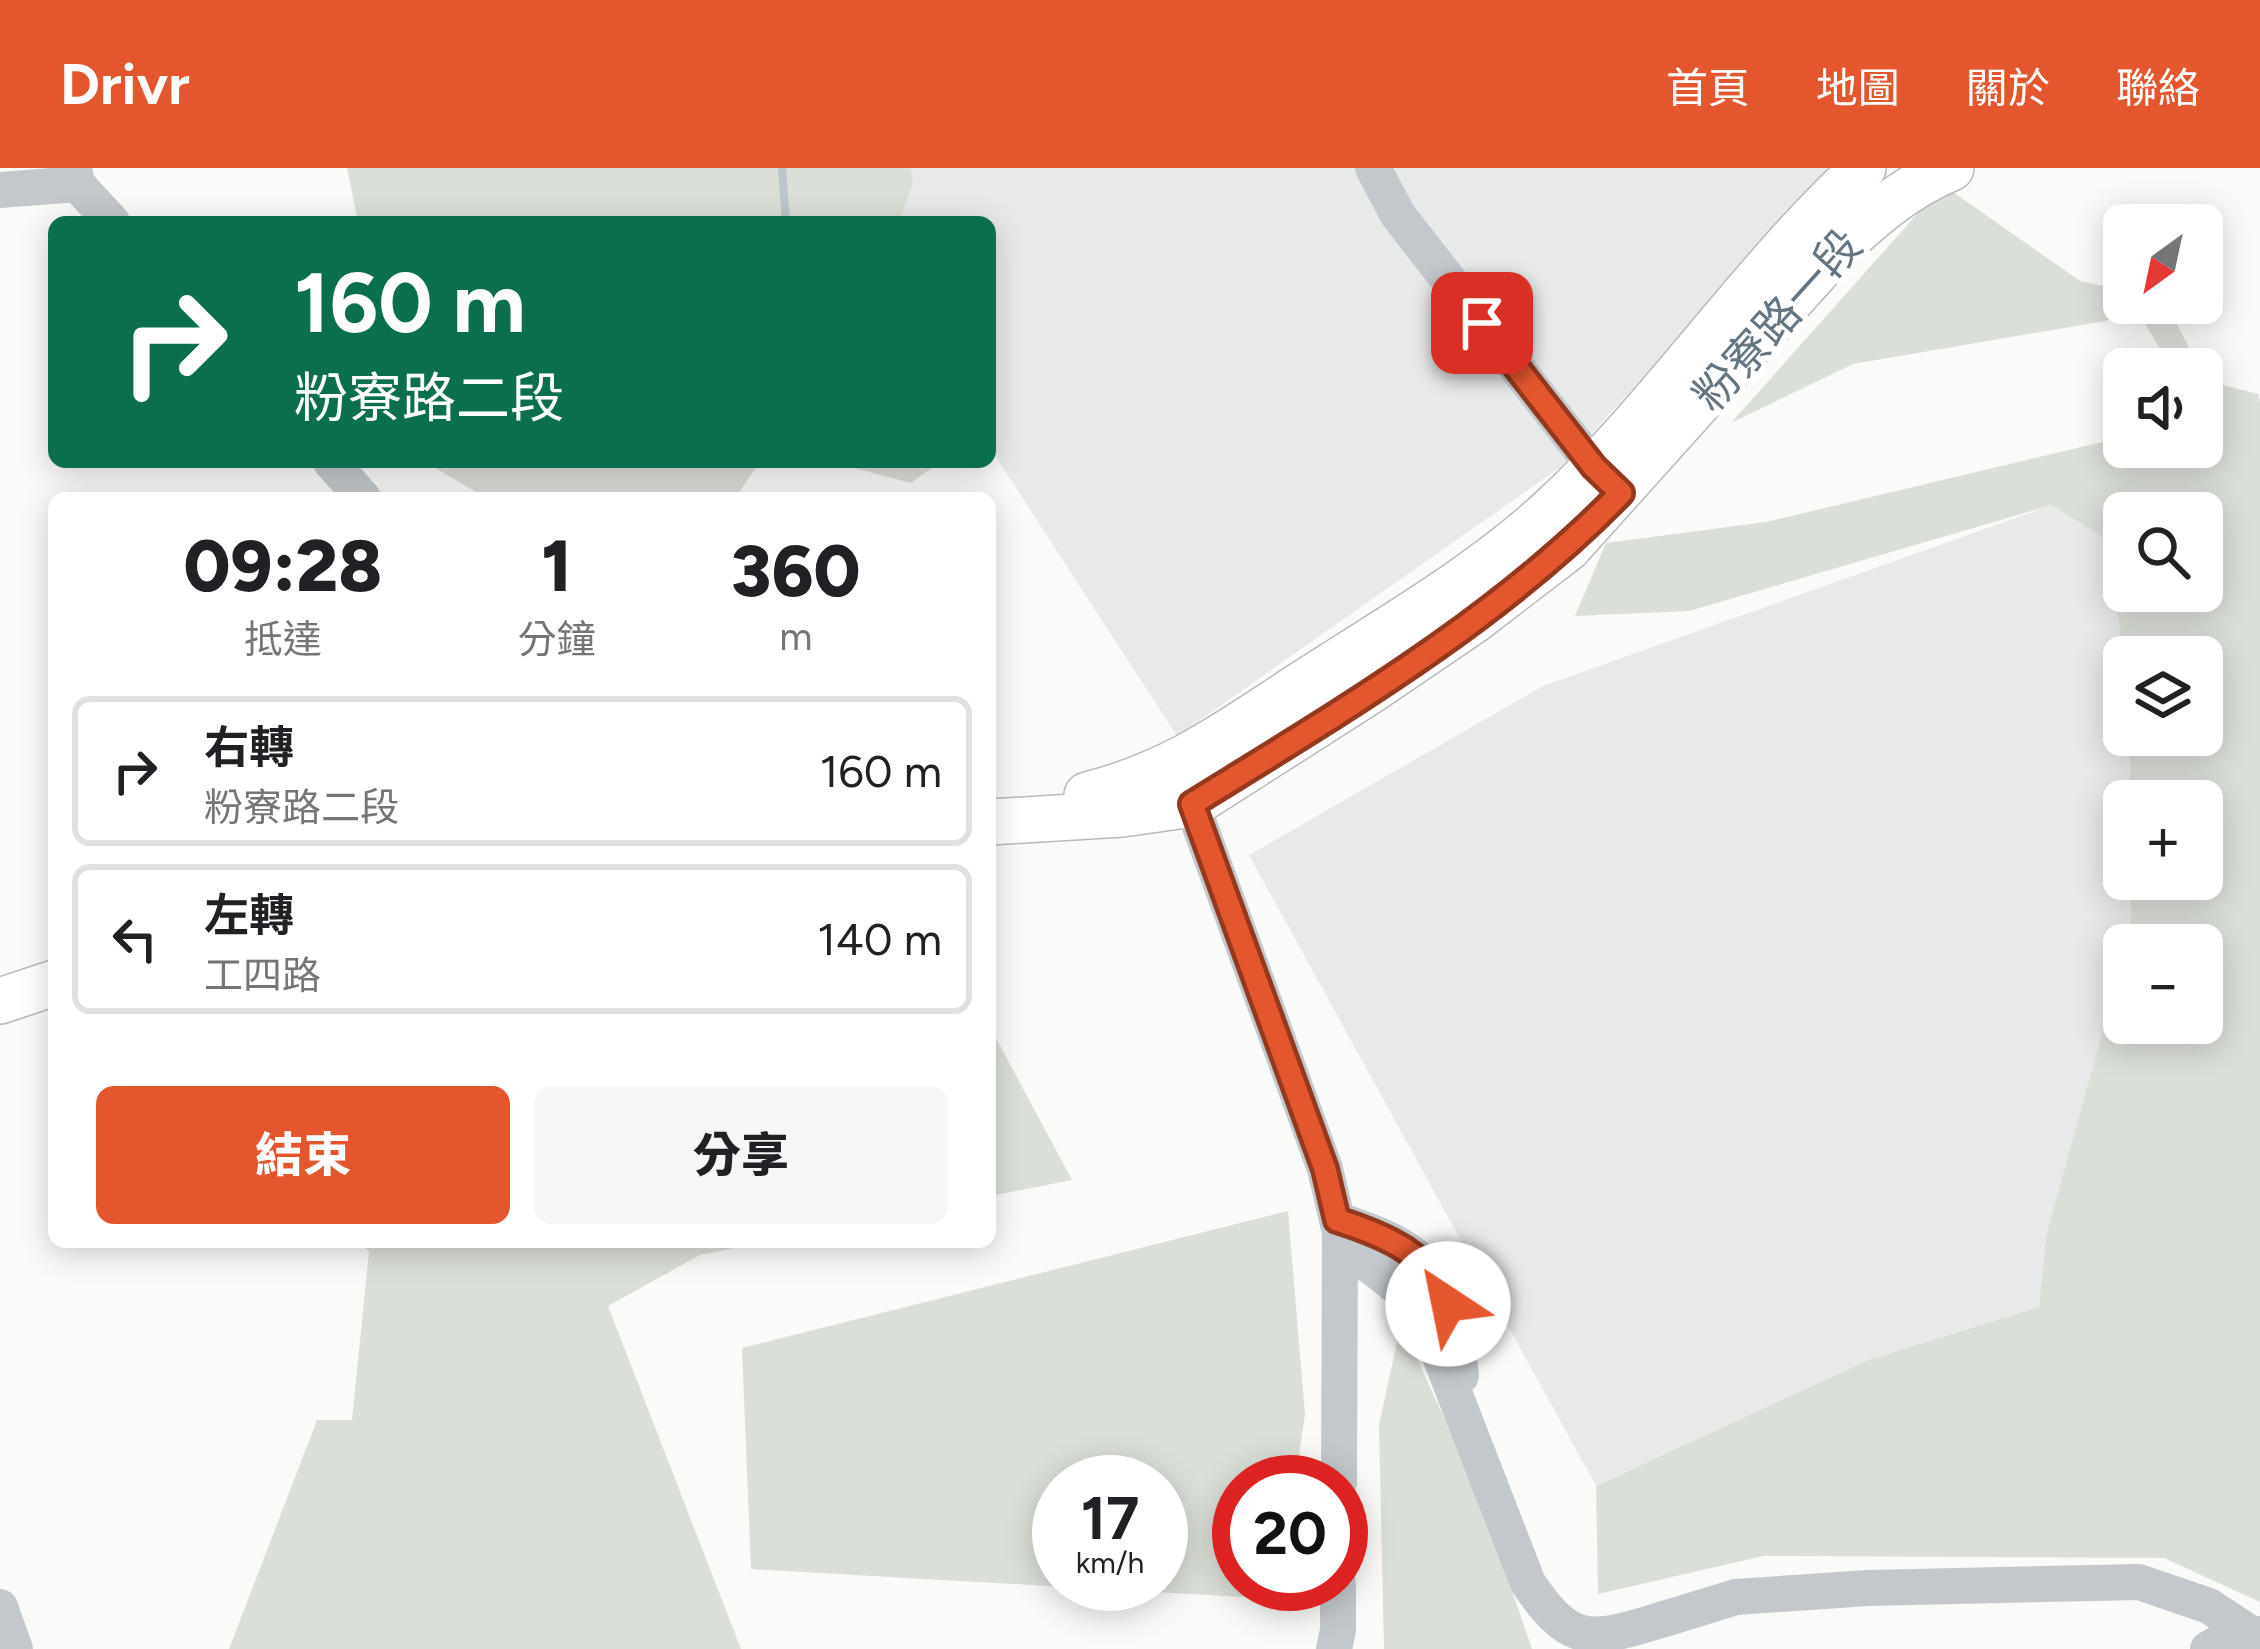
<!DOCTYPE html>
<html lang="zh-TW">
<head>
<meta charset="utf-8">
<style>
	:root { --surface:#fff; --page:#f6f6f6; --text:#202124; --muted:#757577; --line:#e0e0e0; --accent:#e4572e }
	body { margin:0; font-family:Figtree,"Noto Sans TC",sans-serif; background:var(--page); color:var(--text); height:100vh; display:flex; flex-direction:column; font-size:45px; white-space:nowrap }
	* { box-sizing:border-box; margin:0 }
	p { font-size:39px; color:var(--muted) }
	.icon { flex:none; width:66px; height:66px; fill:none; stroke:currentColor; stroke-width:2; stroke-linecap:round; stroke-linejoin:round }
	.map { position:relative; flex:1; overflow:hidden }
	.panel { position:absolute; left:48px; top:324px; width:948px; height:756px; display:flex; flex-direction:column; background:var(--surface); border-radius:18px; box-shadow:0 6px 30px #0003 }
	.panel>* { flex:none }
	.banner { position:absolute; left:48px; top:48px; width:948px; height:252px; border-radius:18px; box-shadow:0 6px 30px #0003; background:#0b6e4f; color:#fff; overflow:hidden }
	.needle { width:78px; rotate:213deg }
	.fabs { position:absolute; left:2103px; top:36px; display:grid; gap:24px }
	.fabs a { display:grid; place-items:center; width:120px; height:120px; border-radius:18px; background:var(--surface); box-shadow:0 6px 30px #0003; font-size:60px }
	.speed { position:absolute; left:1032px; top:1287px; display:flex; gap:24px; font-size:60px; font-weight:700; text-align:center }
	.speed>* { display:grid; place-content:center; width:156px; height:156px; border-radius:50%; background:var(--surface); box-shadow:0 6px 30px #0003; line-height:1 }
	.speed small { font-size:30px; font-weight:400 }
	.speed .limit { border:18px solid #d22; background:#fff; color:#111 }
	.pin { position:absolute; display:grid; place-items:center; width:102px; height:102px; color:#fff; margin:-51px; border-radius:24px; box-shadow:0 6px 18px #0006 }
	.me { position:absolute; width:132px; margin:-66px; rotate:326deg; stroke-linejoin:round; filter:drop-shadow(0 0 9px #0008) }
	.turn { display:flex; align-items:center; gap:42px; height:252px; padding:0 48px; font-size:54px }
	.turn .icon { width:156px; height:156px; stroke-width:2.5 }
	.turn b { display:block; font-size:84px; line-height:102px }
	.eta { display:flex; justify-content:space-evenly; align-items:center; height:204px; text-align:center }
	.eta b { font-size:72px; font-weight:800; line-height:84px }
	.cta { display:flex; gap:24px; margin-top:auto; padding:24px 48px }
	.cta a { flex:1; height:138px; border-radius:18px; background:var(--accent); color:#fff; font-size:48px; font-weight:800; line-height:138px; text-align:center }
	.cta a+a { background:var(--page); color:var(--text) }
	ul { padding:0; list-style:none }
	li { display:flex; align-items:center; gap:36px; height:150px; margin:0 24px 18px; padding:0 24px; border:6px solid var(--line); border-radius:18px }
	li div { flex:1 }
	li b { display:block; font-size:45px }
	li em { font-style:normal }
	header { display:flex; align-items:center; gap:72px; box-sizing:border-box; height:168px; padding:0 60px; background:var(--accent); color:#fff }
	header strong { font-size:57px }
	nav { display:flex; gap:66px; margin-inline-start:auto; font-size:42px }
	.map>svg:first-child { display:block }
</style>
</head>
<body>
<header>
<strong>Drivr</strong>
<nav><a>首頁</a><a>地圖</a><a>關於</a><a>聯絡</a></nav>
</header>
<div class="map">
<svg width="2260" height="1481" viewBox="0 0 2260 1481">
	<rect width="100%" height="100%" fill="#fafaf8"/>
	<g fill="#e8e9e9">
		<polygon points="826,0 1834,0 1562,298 1177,568 990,280 990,54 844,54"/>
		<polygon points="2052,337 2110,373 2124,497 2124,567 2130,567 2130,633 2124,633 2124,711 2131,711 2131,759 2046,1068 2039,1139 1868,1192 1596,1318 1249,687 1543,518"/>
	</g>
	<g fill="#dadfd7" fill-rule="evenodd">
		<polygon points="347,0 910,0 913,14 899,54 358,54"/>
		<polygon points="1943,17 2080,113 2124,122 2124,135 2166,135 2200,201 2167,201 2168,194 2140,147 1853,196 1731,255"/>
		<path d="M2202,205L2206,213L2258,226L2260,235V1434L2164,1390L1763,1388L1598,1426L1596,1318L1868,1192L2039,1139L2046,1068L2124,785V855H2202V777H2126L2131,759V711H2202V633H2130V567H2202V489H2124V497L2109,373L2052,337L1689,443L1575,448L1606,375L1766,354L2124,269V279H2202ZM2202,345V423H2124V345Z"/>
		<polygon points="425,294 760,294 735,330 486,330"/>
		<polygon points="832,294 940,294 911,315"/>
		<polygon points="990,859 1072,1012 990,1028"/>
		<path d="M1288,1043L1305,1246L1295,1314H1239V1416H1280L1278,1431L751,1401L742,1180ZM1059,1314H1161V1416H1059Z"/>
		<polygon points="361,1074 764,1074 700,1087 608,1138 741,1481 229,1481 317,1252 352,1252 369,1084"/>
		<polygon points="1401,1156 1477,1321 1532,1481 1384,1481 1379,1257"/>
	</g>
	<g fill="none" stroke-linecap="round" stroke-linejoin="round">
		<polyline stroke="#bbc7cb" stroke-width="8" points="782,0 786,54"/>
		<g stroke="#b5babe" stroke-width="48">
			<g id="major">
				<path d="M1087,627C1175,605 1230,563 1304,515C1387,461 1477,410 1550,343C1664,238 1749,105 1863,0"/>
				<path d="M990,654L1122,646L1193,636L1373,521L1473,453L1568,380L1835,83C1870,50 1905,19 1951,0"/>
				<polyline points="0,833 54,815"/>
			</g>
		</g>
		<g stroke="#c3c8cc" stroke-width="36">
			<polyline points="74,0 77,16 112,54"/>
			<polyline points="1373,0 1398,47 1594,299 1612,317"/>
			<polyline points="0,22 77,16"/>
			<polyline points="331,294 363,330"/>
			<polyline points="1183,612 1325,1001 1340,1064 1339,1314"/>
			<path d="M1337,1052C1436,1083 1449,1109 1461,1208"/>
			<path d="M1340,1083L1372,1099L1413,1132L1436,1178L1528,1415C1569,1476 1589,1474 1654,1454C1682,1446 1709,1437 1736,1429"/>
			<polyline points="0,1439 15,1481"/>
			<polyline points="1334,1481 1338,1462 1338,1416"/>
			<polyline points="2208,1481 2234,1466 2260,1466"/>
		</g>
		<use href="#major" stroke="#fff" stroke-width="45"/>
		<polyline stroke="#c3c8cc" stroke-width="36" points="1736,1429 1868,1420 2139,1414 2209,1438 2260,1472"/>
	</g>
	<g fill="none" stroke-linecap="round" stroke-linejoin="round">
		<g stroke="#94391e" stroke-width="30">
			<path id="route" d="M1448,1136C1432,1086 1384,1067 1337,1052L1325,1001L1192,636C1342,543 1498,452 1621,325L1594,299L1482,155"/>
		</g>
		<use href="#route" stroke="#e4572e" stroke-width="21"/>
	</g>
	<g text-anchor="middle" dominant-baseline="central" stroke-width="12" stroke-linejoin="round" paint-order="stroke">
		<g font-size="45" fill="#657683" stroke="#fff">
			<text transform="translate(1777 152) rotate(-48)">粉寮路一段</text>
		</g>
	</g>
</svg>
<div class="fabs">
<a><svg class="needle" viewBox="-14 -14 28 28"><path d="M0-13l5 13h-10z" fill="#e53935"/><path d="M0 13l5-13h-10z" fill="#757577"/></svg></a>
<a><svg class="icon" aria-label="sound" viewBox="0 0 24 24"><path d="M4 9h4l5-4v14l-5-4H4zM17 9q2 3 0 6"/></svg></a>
<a><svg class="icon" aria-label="search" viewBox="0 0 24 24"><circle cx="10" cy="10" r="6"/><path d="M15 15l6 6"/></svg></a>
<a><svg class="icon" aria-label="layers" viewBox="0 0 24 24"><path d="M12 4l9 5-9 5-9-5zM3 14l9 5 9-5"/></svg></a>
<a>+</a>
<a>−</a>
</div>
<div class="speed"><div>17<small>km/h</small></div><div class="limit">20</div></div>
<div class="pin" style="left:1482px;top:155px;background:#d93025"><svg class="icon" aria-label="arrive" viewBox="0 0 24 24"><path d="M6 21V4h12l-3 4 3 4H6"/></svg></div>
<svg class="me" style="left:1448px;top:1136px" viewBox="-20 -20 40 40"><circle r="19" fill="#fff"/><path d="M0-13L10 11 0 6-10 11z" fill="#e4572e"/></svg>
<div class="banner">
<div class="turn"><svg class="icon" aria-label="right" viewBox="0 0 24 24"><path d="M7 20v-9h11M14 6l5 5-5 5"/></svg><div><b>160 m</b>粉寮路二段</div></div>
</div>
<section class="panel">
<div class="eta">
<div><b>09:28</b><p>抵達</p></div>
<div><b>1</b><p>分鐘</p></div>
<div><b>360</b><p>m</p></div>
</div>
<ul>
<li><svg class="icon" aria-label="right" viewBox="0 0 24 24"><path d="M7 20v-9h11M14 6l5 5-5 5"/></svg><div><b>右轉</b><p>粉寮路二段</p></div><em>160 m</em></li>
<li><svg class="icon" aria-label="left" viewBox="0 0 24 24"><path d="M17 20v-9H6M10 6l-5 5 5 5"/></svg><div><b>左轉</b><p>工四路</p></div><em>140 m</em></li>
</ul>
<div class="cta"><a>結束</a><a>分享</a></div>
</section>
</div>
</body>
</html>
